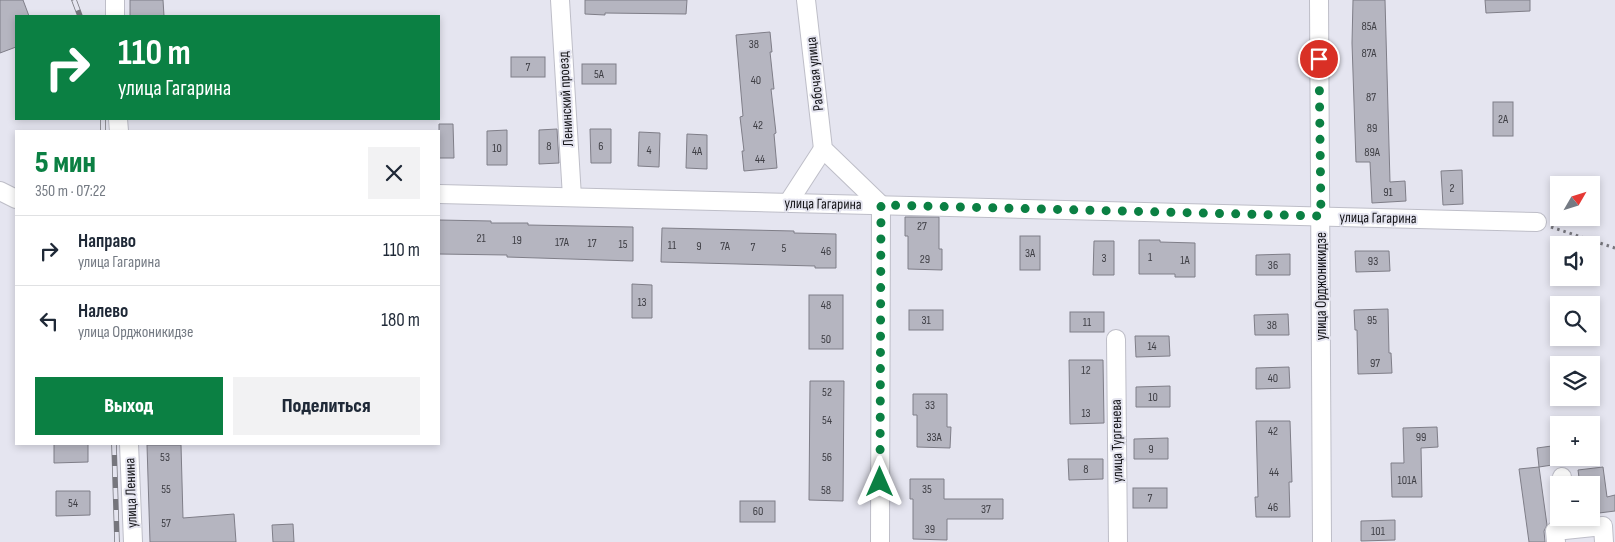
<!DOCTYPE html>
<html lang="ru">
<head>
<meta charset="utf-8">
<style>
	:root { --surface:#fff; --page:#f2f2f3; --text:#1f2937; --muted:#747a83; --line:#e0e1e3; --accent:#0b8043 }
	body { margin:0; font-family:"Sofia Sans Condensed",sans-serif; background:var(--page); color:var(--text); height:100vh; display:flex; flex-direction:column; font-size:19px; white-space:nowrap }
	* { box-sizing:border-box; margin:0 }
	p { font-size:16px; color:var(--muted) }
	.icon { flex:none; width:28px; height:28px; fill:none; stroke:currentColor; stroke-width:2; stroke-linecap:round; stroke-linejoin:round }
	.map { position:relative; flex:1; overflow:hidden }
	.details { position:absolute; left:15px; top:130px; width:425px; height:315px; display:flex; flex-direction:column; background:var(--surface); border-radius:0px; box-shadow:0 2px 8px #0003 }
	.details>* { flex:none }
	.banner { position:absolute; left:15px; top:15px; width:425px; height:105px; border-radius:0px; box-shadow:0 2px 8px #0003; background:#0b8043; color:#fff; overflow:hidden }
	.needle { width:32px; rotate:51deg }
	.controls { position:absolute; left:1550px; top:176px; display:grid; gap:10px }
	.controls a { display:grid; place-items:center; width:50px; height:50px; border-radius:0px; background:var(--surface); box-shadow:0 2px 8px #0003; font-size:25px }
	.pin { position:absolute; display:grid; place-items:center; width:42px; height:42px; color:#fff; margin:-21px; border:2px solid #fff; border-radius:50%; box-shadow:0 1px 5px #0007 }
	.me { position:absolute; width:55px; margin:-28px; rotate:0deg; stroke-linejoin:round; filter:drop-shadow(0 0 4px #0008) }
	.turn { display:flex; align-items:center; gap:18px; height:105px; padding:0 20px; font-size:22px }
	.turn .icon { width:65px; height:65px; stroke-width:2.5 }
	.turn b { display:block; font-size:35px; line-height:42px }
	.round { display:grid; place-items:center; flex:none; width:52px; height:52px; border-radius:0px; background:var(--page) }
	.summary { display:flex; align-items:center; justify-content:space-between; height:85px; padding:0 20px }
	h1 { font-size:30px; font-weight:800; line-height:38px; color:var(--accent) }
	.primary-button { display:flex; gap:10px; margin-top:auto; padding:10px 20px }
	.primary-button a { flex:1; height:58px; border-radius:0px; background:var(--accent); color:#fff; font-size:20px; font-weight:800; line-height:58px; text-align:center }
	.primary-button a+a { background:var(--page); color:var(--text) }
	ul { padding:0; list-style:none }
	li { display:flex; align-items:center; gap:15px; height:70px; padding:0 20px; border-top:1px solid var(--line) }
	li div { flex:1 }
	li b { display:block; font-size:19px }
	li em { font-style:normal }
	.map>svg:first-child { display:block }
</style>
</head>
<body>
<div class="map">
<svg width="1615" height="542" viewBox="0 0 1615 542">
	<rect width="100%" height="100%" fill="#e5e5f0"/>
	<g fill="#b5b5c0" stroke="#7f7e88">
		<polygon points="0,0 23,0 29,16 16,16 16,47 0,53"/>
		<polygon points="130,0 163,0 164,16 130,16"/>
		<polygon points="585,0 687,0 686,14 605,13 605,15 585,14"/>
		<polygon points="1353,0 1385,0 1390,182 1405,181 1406,201 1372,203 1370,162 1356,162 1352,43"/>
		<polygon points="1485,0 1530,0 1530,11 1486,13"/>
		<polygon points="770,32 772,52 770,52 774,89 771,89 776,133 774,134 777,168 744,171 742,151 744,151 740,117 743,116 736,35"/>
		<rect x="511" y="57" width="34" height="20"/>
		<rect x="582" y="64" width="34" height="20"/>
		<rect x="1493" y="102" width="20" height="34"/>
		<polygon points="439,124 453,124 454,158 439,158"/>
		<polygon points="557,129 559,163 539,164 539,130"/>
		<polygon points="590,129 611,129 611,163 591,163"/>
		<polygon points="507,130 507,165 487,165 487,131"/>
		<polygon points="639,132 660,133 659,167 638,166"/>
		<polygon points="687,134 707,135 707,169 686,168"/>
		<polygon points="1462,170 1463,204 1443,205 1441,171"/>
		<polygon points="905,217 939,217 939,249 942,249 942,270 908,269 908,236 905,236"/>
		<polygon points="439,220 491,221 491,223 528,223 528,225 633,227 633,261 507,257 507,255 439,254"/>
		<polygon points="662,228 794,231 794,233 836,234 836,268 815,268 815,266 661,262"/>
		<rect x="1020" y="236" width="20" height="34"/>
		<polygon points="1139,240 1160,240 1160,242 1195,243 1195,277 1175,277 1175,274 1139,274"/>
		<polygon points="1094,241 1114,241 1114,275 1093,275"/>
		<polygon points="1355,251 1389,251 1390,271 1356,272"/>
		<polygon points="1290,254 1290,275 1256,275 1256,255"/>
		<polygon points="632,284 652,285 652,318 632,318"/>
		<rect x="809" y="295" width="34" height="54"/>
		<polygon points="1388,309 1389,353 1391,353 1392,373 1358,374 1357,330 1355,330 1354,310"/>
		<rect x="909" y="310" width="34" height="20"/>
		<rect x="1070" y="312" width="34" height="20"/>
		<polygon points="1288,314 1289,335 1255,335 1254,315"/>
		<polygon points="1135,336 1169,336 1170,356 1136,357"/>
		<polygon points="1069,360 1103,360 1104,423 1070,424"/>
		<polygon points="1289,367 1290,388 1256,389 1256,368"/>
		<polygon points="810,381 844,381 843,501 809,500"/>
		<polygon points="1170,386 1170,407 1136,407 1136,387"/>
		<polygon points="913,394 947,394 947,427 951,427 950,448 917,447 917,415 913,415"/>
		<polygon points="1256,421 1290,421 1292,482 1289,482 1290,517 1256,517 1255,497 1258,497"/>
		<polygon points="1437,427 1438,447 1421,448 1422,497 1392,497 1391,463 1404,463 1403,428"/>
		<polygon points="1168,438 1168,459 1134,459 1134,439"/>
		<polygon points="54,444 88,444 88,462 54,463"/>
		<polygon points="147,445 181,445 183,518 234,514 236,542 150,542"/>
		<polygon points="1559,445 1559,464 1539,467 1537,448"/>
		<polygon points="1068,459 1103,459 1103,479 1069,480"/>
		<polygon points="1539,467 1547,525 1544,531 1545,542 1529,542 1519,469"/>
		<polygon points="1603,467 1607,497 1615,495 1615,511 1591,514 1591,485 1580,485 1578,470"/>
		<polygon points="910,479 944,479 944,499 1003,499 1003,519 947,519 947,540 913,539 913,499 910,499"/>
		<rect x="1133" y="488" width="34" height="20"/>
		<polygon points="56,491 90,491 90,515 56,516"/>
		<rect x="740" y="501" width="35" height="21"/>
		<polygon points="1395,520 1395,540 1361,541 1361,521"/>
		<polygon points="293,524 294,542 273,542 272,525"/>
	</g>
	<g fill="none" stroke-linecap="round" stroke-linejoin="round">
		<g stroke="#bebec8" stroke-width="20">
			<g id="minor">
				<polyline points="115,0 115,16"/>
				<polyline points="560,0 572,197"/>
				<polyline points="806,0 823,149 881,205 880,542"/>
				<polyline points="1319,0 1322,542"/>
				<polyline points="118,119 119,131"/>
				<polyline points="0,191 16,199"/>
				<polyline points="439,194 1537,222"/>
				<polyline points="788,203 823,149"/>
				<polyline points="1116,339 1118,542"/>
				<polyline points="129,444 133,542"/>
				<polyline points="1562,477 1563,485"/>
				<polyline points="1556,542 1555,531 1603,526 1604,542"/>
			</g>
		</g>
		<polyline stroke="#77777e" stroke-width="3" stroke-dasharray="2.5 4" stroke-linecap="butt" points="1551,227 1615,248"/>
		<use href="#minor" stroke="#fff" stroke-width="18"/>
		<g stroke="#76767d" stroke-width="5.5">
			<g id="rail">
				<polyline points="74,0 80,16"/>
				<polyline points="103,119 103,131"/>
				<polyline points="114,444 117,542"/>
			</g>
		</g>
		<use href="#rail" stroke="#e5e5f0" stroke-width="4" stroke-dasharray="11" stroke-linecap="butt"/>
	</g>
	<g fill="none" stroke-linecap="round" stroke-linejoin="round">
		<polyline stroke="#0b8043" stroke-width="9" stroke-dasharray="0 16.2" points="880,482 881,205 1321,216 1319,59"/>
	</g>
	<g text-anchor="middle" dominant-baseline="central" stroke-width="4" stroke-linejoin="round" paint-order="stroke">
		<g font-size="12" fill="#3e3e44">
			<text x="1369" y="26">85А</text>
			<text x="754" y="44">38</text>
			<text x="1369" y="53">87А</text>
			<text x="528" y="67">7</text>
			<text x="599" y="74">5А</text>
			<text x="756" y="80">40</text>
			<text x="1371" y="97">87</text>
			<text x="1503" y="119">2А</text>
			<text x="758" y="125">42</text>
			<text x="1372" y="128">89</text>
			<text x="549" y="146">8</text>
			<text x="601" y="146">6</text>
			<text x="497" y="148">10</text>
			<text x="649" y="150">4</text>
			<text x="697" y="151">4А</text>
			<text x="1372" y="152">89А</text>
			<text x="760" y="159">44</text>
			<text x="1452" y="188">2</text>
			<text x="1388" y="192">91</text>
			<text x="922" y="226">27</text>
			<text x="481" y="238">21</text>
			<text x="517" y="240">19</text>
			<text x="562" y="242">17А</text>
			<text x="592" y="243">17</text>
			<text x="623" y="244">15</text>
			<text x="672" y="245">11</text>
			<text x="699" y="246">9</text>
			<text x="725" y="246">7А</text>
			<text x="753" y="247">7</text>
			<text x="784" y="248">5</text>
			<text x="826" y="251">46</text>
			<text x="1030" y="253">3А</text>
			<text x="1150" y="257">1</text>
			<text x="1104" y="258">3</text>
			<text x="925" y="259">29</text>
			<text x="1185" y="260">1А</text>
			<text x="1373" y="261">93</text>
			<text x="1273" y="265">36</text>
			<text x="642" y="302">13</text>
			<text x="826" y="305">48</text>
			<text x="926" y="320">31</text>
			<text x="1372" y="320">95</text>
			<text x="1087" y="322">11</text>
			<text x="1272" y="325">38</text>
			<text x="826" y="339">50</text>
			<text x="1152" y="346">14</text>
			<text x="1375" y="363">97</text>
			<text x="1086" y="370">12</text>
			<text x="1273" y="378">40</text>
			<text x="827" y="392">52</text>
			<text x="1153" y="397">10</text>
			<text x="930" y="405">33</text>
			<text x="1086" y="413">13</text>
			<text x="827" y="420">54</text>
			<text x="1273" y="431">42</text>
			<text x="934" y="437">33А</text>
			<text x="1421" y="437">99</text>
			<text x="1151" y="449">9</text>
			<text x="165" y="457">53</text>
			<text x="827" y="457">56</text>
			<text x="1086" y="469">8</text>
			<text x="1274" y="472">44</text>
			<text x="1407" y="480">101А</text>
			<text x="166" y="489">55</text>
			<text x="927" y="489">35</text>
			<text x="826" y="490">58</text>
			<text x="1150" y="498">7</text>
			<text x="73" y="503">54</text>
			<text x="1273" y="507">46</text>
			<text x="986" y="509">37</text>
			<text x="758" y="511">60</text>
			<text x="166" y="523">57</text>
			<text x="930" y="529">39</text>
			<text x="1378" y="531">101</text>
		</g>
		<g font-size="15" fill="#16161a" stroke="#e5e5f0">
			<text transform="translate(815 74) rotate(-96)">Рабочая улица</text>
			<text transform="translate(566 99) rotate(-93)">Ленинский проезд</text>
			<text transform="translate(823 204) rotate(1)">улица Гагарина</text>
			<text transform="translate(1378 218) rotate(1)">улица Гагарина</text>
			<text transform="translate(1321 286) rotate(-90)">улица Орджоникидзе</text>
			<text transform="translate(1117 441) rotate(-91)">улица Тургенева</text>
			<text transform="translate(131 493) rotate(-92)">улица Ленина</text>
		</g>
	</g>
</svg>
<div class="controls">
<a><svg class="needle" viewBox="-14 -14 28 28"><path d="M0-13l5 13h-10z" fill="#e53935"/><path d="M0 13l5-13h-10z" fill="#747a83"/></svg></a>
<a><svg class="icon" aria-label="sound" viewBox="0 0 24 24"><path d="M4 9h4l5-4v14l-5-4H4zM17 9q2 3 0 6"/></svg></a>
<a><svg class="icon" aria-label="search" viewBox="0 0 24 24"><circle cx="10" cy="10" r="6"/><path d="M15 15l6 6"/></svg></a>
<a><svg class="icon" aria-label="layers" viewBox="0 0 24 24"><path d="M12 4l9 5-9 5-9-5zM3 14l9 5 9-5"/></svg></a>
<a>+</a>
<a>−</a>
</div>
<div class="pin" style="left:1319px;top:59px;background:#d93025"><svg class="icon" aria-label="arrive" viewBox="0 0 24 24"><path d="M6 21V4h12l-3 4 3 4H6"/></svg></div>
<svg class="me" style="left:880px;top:482px" viewBox="-20 -20 40 40"><path d="M0-17L14 15 0 8-14 15z" fill="#0b8043" stroke="#fff" stroke-width="4"/></svg>
<div class="banner">
<div class="turn"><svg class="icon" aria-label="right" viewBox="0 0 24 24"><path d="M7 20v-9h11M14 6l5 5-5 5"/></svg><div><b>110 m</b>улица Гагарина</div></div>
</div>
<section class="details">
<div class="summary"><div><h1>5 мин</h1><p>350 m · 07:22</p></div><a class="round"><svg class="icon" aria-label="close" viewBox="0 0 24 24"><path d="M6 6l12 12M18 6L6 18"/></svg></a></div>
<ul>
<li><svg class="icon" aria-label="right" viewBox="0 0 24 24"><path d="M7 20v-9h11M14 6l5 5-5 5"/></svg><div><b>Направо</b><p>улица Гагарина</p></div><em>110 m</em></li>
<li><svg class="icon" aria-label="left" viewBox="0 0 24 24"><path d="M17 20v-9H6M10 6l-5 5 5 5"/></svg><div><b>Налево</b><p>улица Орджоникидзе</p></div><em>180 m</em></li>
</ul>
<div class="primary-button"><a>Выход</a><a>Поделиться</a></div>
</section>
</div>
</body>
</html>
